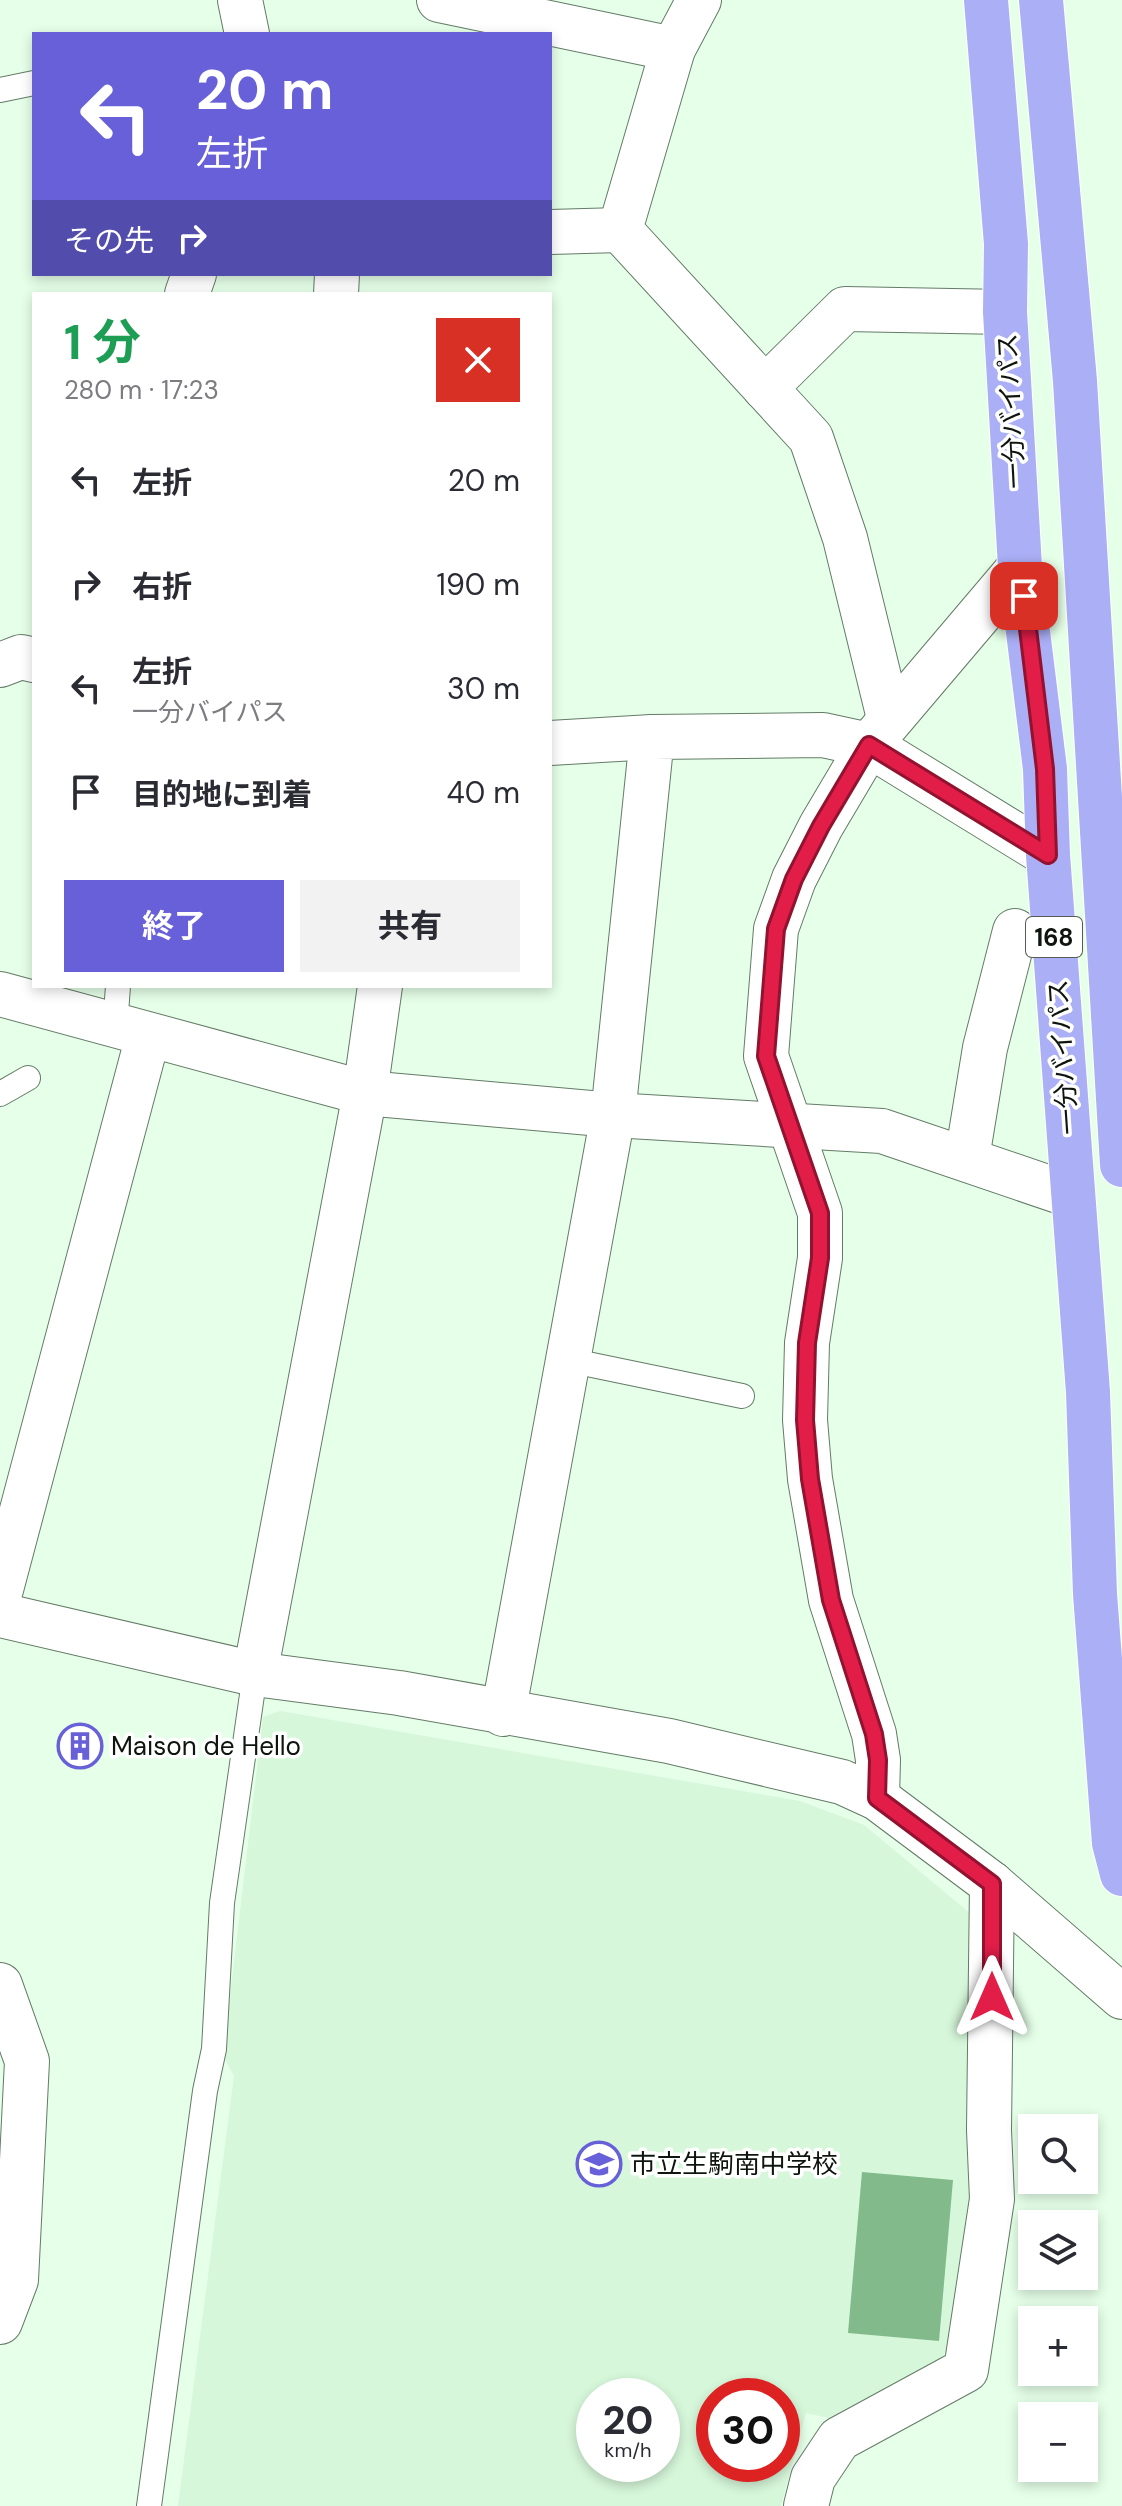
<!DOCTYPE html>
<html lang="ja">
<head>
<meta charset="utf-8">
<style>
	:root { --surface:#fff; --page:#f2f2f3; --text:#2b2b33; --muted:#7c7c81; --accent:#6760d9 }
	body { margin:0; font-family:"DM Sans","Noto Sans JP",sans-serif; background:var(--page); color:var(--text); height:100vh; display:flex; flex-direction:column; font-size:30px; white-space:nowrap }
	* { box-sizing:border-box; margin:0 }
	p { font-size:26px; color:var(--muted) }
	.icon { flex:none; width:44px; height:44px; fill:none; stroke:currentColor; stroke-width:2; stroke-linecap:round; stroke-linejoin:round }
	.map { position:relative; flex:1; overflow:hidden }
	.drawer { position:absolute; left:32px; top:292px; width:520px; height:696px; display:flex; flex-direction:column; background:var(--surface); border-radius:0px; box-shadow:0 4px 12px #0003 }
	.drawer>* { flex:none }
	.guide { position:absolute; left:32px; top:32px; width:520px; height:244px; border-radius:0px; box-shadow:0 4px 12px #0003; background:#6760d9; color:#fff; overflow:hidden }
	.fabs { position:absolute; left:1018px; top:2114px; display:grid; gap:16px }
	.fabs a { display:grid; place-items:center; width:80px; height:80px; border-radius:0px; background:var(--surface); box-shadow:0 4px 12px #0003; font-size:40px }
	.speed { position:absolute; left:576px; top:2378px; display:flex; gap:16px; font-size:40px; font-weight:700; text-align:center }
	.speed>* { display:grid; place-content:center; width:104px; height:104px; border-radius:50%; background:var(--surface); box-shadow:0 4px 12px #0003; line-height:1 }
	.speed small { font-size:20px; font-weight:400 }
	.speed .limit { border:12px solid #d22; background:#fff; color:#111 }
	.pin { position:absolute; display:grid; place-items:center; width:68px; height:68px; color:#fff; margin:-34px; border-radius:16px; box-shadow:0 4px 12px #0006 }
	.me { position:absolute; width:88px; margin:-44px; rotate:0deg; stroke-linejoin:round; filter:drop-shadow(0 0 6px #0008) }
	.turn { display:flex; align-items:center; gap:28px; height:168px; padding:0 32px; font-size:36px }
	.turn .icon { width:104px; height:104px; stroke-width:2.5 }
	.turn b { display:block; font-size:56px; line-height:68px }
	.then { display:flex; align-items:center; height:76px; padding:0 32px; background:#0003; gap:16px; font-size:30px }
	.round { display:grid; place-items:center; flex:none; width:84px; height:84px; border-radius:0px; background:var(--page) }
	.headline { display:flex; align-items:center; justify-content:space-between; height:136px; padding:0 32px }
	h1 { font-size:48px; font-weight:700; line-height:60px; color:#1e9e55 }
	.primary-button { display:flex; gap:16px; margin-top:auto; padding:16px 32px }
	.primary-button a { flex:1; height:92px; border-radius:0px; background:var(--accent); color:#fff; font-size:32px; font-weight:700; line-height:92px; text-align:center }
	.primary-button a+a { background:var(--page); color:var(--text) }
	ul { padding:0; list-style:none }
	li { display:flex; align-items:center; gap:24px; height:104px; padding:0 32px }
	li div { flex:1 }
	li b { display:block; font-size:30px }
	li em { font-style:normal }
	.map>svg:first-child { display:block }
</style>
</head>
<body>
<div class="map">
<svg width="1122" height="2506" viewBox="0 0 1122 2506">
	<rect width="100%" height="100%" fill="#e5ffe8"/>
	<path fill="#d6f7da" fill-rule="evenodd" d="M280,1711L800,1801L864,1825L978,1920L973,2221L950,2346L938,2362L838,2420L806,2413L781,2506H178L234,2076L223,2055L263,1717ZM594,2396H662V2464H594ZM714,2396H782V2464H714Z"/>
	<polygon fill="#82ba8b" points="862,2172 953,2180 939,2341 848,2333"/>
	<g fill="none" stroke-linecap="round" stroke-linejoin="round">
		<g stroke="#647b67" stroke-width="26">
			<g id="lane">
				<polyline points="0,90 34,83"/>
				<polyline points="115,1027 118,986"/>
				<polyline points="0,1094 28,1078"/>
				<polyline points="568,1360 742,1396"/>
				<polyline points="149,2506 205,2091 214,2049 222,1903 255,1674"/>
			</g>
		</g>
		<g stroke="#647b67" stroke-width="46">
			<g id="street">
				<polyline points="240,0 247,34"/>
				<polyline points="439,0 673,49"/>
				<polyline points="699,0 673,49 620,230 811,438 845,538 889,718"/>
				<polyline points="550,232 620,230"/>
				<polyline points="187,294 194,274"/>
				<polyline points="336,294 337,274"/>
				<polyline points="765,388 845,309 1005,312"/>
				<polyline points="0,665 21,657 34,660"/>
				<polyline points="550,743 652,737"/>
				<polyline points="0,994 365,1093 613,1115 882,1131 1073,1196"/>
				<polyline points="967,1158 985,1048 1015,931"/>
				<polyline points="0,1593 148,1036"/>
				<polyline points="0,1615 255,1674 399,1693 669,1741 842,1782 877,1798 992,1884 1122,1997"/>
				<polyline points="255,1674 365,1093 380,986"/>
				<polyline points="503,1714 613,1115 652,737 823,735 869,745 1048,855"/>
				<polyline points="877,1798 878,1760 874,1734 831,1600 810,1479 805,1420 807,1343 820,1258 820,1213 766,1056 776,929 794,879 821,826 869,745 1020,567"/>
				<polyline points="0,1985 27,2061 16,2280 0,2322"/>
				<polyline points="806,2506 813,2478 839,2439 966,2370 992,2199 989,2130 992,1884"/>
			</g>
		</g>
		<g stroke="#fff" stroke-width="46">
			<g id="highway">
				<polyline points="986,0 1006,244 1005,312 1020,567 1045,769 1048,855 1088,1392 1095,1594 1114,1843 1122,1874"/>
				<polyline points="1041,0 1075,381 1122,1165"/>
			</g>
		</g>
		<use href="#lane" stroke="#fff" stroke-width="24"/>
		<use href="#street" stroke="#fff" stroke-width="44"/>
		<use href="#highway" stroke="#abaff6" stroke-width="44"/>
	</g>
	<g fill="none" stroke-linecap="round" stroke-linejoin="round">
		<g stroke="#92132f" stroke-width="20">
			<polyline id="route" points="992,1997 992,1884 877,1798 878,1760 874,1734 831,1600 810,1479 805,1420 807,1343 820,1258 820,1213 766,1056 776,929 794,879 821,826 869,745 1048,855 1045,769 1024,596"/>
		</g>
		<use href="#route" stroke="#e11d48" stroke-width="14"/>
	</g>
	<defs>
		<g id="building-ring" transform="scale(2.3)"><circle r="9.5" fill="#fff" stroke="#6760d9" stroke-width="1.5"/><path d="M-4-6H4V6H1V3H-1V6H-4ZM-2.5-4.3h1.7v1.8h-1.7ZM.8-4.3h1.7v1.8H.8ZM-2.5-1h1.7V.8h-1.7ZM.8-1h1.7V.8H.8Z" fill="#6760d9"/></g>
		<g id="school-ring" transform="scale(2.3)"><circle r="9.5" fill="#fff" stroke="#6760d9" stroke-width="1.5"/><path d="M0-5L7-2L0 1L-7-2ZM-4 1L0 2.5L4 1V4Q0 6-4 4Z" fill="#6760d9"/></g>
	</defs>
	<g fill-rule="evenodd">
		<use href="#building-ring" x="80" y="1746"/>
		<use href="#school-ring" x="599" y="2164"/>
	</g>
	<g text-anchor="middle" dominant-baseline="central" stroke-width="7" stroke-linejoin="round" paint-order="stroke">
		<rect fill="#fff" stroke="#565b56" stroke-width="2" x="1026" y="917" width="56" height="40" rx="6"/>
		<g font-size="24" font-weight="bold" fill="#0d150e">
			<text x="1054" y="937">168</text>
		</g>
		<g font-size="26" fill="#0d150e" stroke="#fff">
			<text transform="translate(1011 411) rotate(-93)">一分バイパス</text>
			<text transform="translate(1063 1057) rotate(-94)">一分バイパス</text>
		</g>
		<g font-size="26" fill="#0d150e" stroke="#fff" text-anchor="start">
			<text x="111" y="1746">Maison de Hello</text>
			<text x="630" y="2164">市立生駒南中学校</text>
		</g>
	</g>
</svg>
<div class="fabs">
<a><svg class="icon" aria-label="search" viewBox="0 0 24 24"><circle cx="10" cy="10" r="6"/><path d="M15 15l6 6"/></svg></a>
<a><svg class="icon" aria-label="layers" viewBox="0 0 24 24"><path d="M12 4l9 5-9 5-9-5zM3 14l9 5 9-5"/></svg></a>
<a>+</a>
<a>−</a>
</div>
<div class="speed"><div>20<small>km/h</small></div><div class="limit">30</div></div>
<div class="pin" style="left:1024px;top:596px;background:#d93025"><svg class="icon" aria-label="arrive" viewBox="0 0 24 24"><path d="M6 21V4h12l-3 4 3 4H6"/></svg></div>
<svg class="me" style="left:992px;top:1997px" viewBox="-20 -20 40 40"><path d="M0-17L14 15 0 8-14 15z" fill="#e11d48" stroke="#fff" stroke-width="4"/></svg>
<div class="guide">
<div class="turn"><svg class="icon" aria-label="left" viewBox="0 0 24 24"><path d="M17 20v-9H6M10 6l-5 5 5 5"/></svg><div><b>20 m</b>左折</div></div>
<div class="then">その先<svg class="icon" aria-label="right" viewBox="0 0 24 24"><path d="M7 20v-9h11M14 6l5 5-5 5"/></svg></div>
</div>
<section class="drawer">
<div class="headline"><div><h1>1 分</h1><p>280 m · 17:23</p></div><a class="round" style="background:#d93025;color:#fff"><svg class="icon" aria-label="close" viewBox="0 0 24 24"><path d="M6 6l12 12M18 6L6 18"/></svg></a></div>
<ul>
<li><svg class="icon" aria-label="left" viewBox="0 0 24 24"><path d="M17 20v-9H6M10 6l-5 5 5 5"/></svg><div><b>左折</b></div><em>20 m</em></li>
<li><svg class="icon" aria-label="right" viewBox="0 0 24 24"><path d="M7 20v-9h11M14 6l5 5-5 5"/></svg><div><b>右折</b></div><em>190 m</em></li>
<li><svg class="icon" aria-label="left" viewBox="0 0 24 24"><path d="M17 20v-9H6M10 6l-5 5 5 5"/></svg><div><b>左折</b><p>一分バイパス</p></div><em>30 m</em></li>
<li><svg class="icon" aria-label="arrive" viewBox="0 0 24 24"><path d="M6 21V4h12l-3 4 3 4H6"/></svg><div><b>目的地に到着</b></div><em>40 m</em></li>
</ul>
<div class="primary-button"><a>終了</a><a>共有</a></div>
</section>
</div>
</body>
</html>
